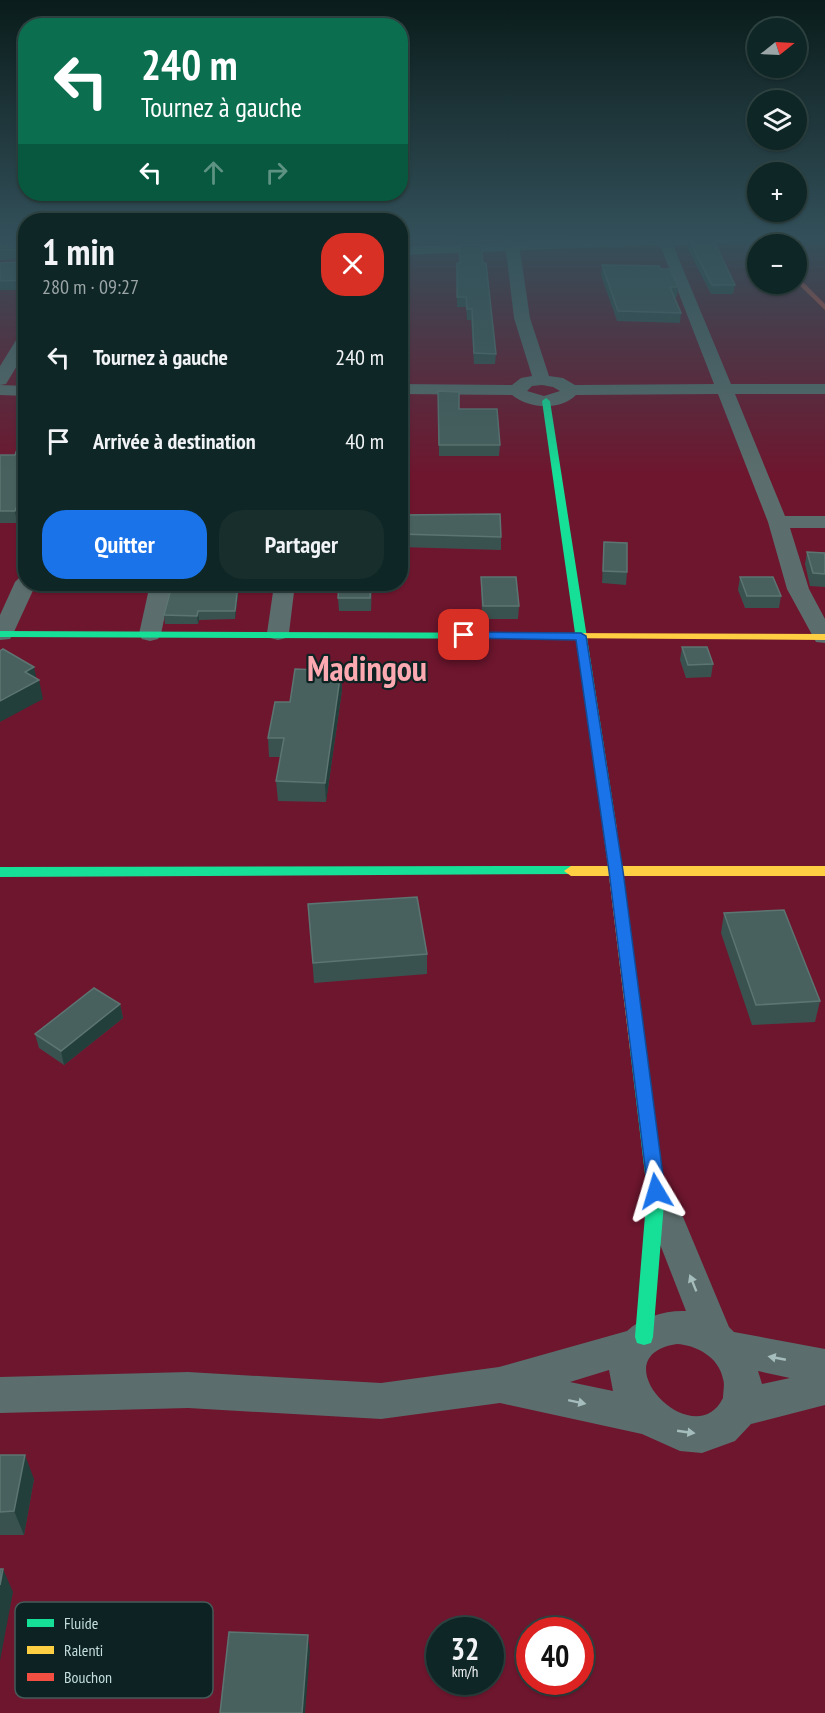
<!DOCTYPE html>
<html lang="fr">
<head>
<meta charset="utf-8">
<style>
	:root { --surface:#0e2625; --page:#172e2d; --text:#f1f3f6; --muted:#9ba5a7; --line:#2e4342; --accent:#1a73e8 }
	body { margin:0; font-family:"PT Sans Narrow",sans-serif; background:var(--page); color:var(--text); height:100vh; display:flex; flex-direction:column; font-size:22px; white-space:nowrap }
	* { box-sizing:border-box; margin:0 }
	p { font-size:20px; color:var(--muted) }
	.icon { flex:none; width:33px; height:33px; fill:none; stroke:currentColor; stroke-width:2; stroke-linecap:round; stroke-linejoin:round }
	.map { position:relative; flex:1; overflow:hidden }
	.details { position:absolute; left:18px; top:213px; width:390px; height:378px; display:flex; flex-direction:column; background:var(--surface); border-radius:24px; box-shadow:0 2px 4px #0004,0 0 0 2px var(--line) }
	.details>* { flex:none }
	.top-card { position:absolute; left:18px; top:18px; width:390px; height:183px; border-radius:24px; box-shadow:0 2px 4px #0004,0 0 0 2px var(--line); background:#0b6e4f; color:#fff; overflow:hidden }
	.needle { width:39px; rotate:72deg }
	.tools { position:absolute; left:747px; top:18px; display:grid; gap:12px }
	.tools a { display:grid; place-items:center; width:60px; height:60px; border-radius:50%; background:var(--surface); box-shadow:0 2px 4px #0004,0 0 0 2px var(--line); font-size:30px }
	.speed { position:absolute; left:426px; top:1617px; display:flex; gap:12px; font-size:30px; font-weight:700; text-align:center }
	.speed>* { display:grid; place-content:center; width:78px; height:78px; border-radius:50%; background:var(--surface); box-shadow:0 2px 4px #0004,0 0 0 2px var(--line); line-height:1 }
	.speed small { font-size:15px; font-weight:400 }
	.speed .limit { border:9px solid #d22; background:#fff; color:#111 }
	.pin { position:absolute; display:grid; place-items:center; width:51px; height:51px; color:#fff; margin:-26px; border-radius:12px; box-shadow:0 3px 9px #0006 }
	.me { position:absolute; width:66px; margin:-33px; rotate:353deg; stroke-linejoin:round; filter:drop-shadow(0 0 4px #0008) }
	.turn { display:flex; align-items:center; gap:21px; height:126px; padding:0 24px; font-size:27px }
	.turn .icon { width:78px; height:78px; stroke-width:2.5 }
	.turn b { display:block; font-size:42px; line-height:51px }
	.lanes { display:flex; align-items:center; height:57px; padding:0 24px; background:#0003; justify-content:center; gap:30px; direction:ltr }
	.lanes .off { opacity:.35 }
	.round { display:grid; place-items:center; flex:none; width:63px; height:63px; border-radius:24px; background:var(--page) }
	.summary { display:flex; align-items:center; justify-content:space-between; height:102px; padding:0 24px }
	h1 { font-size:36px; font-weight:600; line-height:45px }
	.cta { display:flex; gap:12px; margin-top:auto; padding:12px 24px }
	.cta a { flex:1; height:69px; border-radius:24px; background:var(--accent); color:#fff; font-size:24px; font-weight:600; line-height:69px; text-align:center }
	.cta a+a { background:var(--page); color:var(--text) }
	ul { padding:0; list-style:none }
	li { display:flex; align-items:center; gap:18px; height:84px; padding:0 24px }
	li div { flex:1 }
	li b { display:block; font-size:22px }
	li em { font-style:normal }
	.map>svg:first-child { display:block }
</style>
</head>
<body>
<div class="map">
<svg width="825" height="1713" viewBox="0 0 825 1713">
	<rect width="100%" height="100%" fill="#123331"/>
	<path fill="#6e162e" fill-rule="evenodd" d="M0,236H25L26,584H400L401,236H825V1713H0ZM758,244H796V284H758ZM440,1630H490V1682H440ZM530,1630H580V1682H530Z"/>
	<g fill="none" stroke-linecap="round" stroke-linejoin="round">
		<g fill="#5b6e6d" fill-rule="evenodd">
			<path d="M504,236H518L519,242L656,236H767L766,240L761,241L673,245L731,384H825V394H735L785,516H825V528H790L809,589L825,619V643L816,642L787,589L768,522L718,394L576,395C560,411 529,409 512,395L400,394V384L512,385L521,378L532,376L514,318L506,251L400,255V247L505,243ZM660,245L714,384L575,385L563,378L549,376L530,318L520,250ZM542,385L553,387L560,391L544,396L527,391L532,386Z"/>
			<polygon points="26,332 26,351 6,384 0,385 26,386 26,396 0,395 0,366 20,334"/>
			<polygon points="26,576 26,584 36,584 13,634 10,639 0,640 0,615 15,582 19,578"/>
			<polygon points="150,584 295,584 289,633 286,638 278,640 270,638 267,633 273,592 170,591 161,634 158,639 150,641 142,639 139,634"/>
			<path d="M661,1189L673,1193L729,1327L734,1332L825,1349V1405L751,1424L735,1441L702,1453L680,1451L642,1434L500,1403L381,1419L188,1408L0,1413V1377L188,1372L381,1383L499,1367L627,1331C641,1317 666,1310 686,1311L644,1203L649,1193ZM677,1344C696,1345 719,1357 723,1379C725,1384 723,1392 723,1398C694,1457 597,1356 677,1344ZM609,1370L613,1391L570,1382ZM758,1371L790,1378L762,1384Z"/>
		</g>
		<g fill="#16e098" fill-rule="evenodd">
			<polygon points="757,236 764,236 771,244 765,244"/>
			<polygon points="546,398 550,401 616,823 609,827 602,823 542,401"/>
			<polygon points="0,631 551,633 557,636 551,639 0,637"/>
			<polygon points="571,866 578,871 576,874 0,877 0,867"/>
			<polygon points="638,1044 644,1046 646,1050 665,1191 653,1337 651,1343 644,1345 637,1343 635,1337 647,1191 630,1050 632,1046"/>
		</g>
		<g fill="#ffcf43" fill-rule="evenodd">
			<polygon points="551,633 825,634 825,640 547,638 545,636"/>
			<polygon points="609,819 616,823 621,866 825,866 825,876 623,876 646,1050 644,1054 638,1056 632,1054 630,1050 609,876 571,876 564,871 571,866 608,866 602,823"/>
		</g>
		<polygon fill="#f24e42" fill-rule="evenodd" points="796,275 825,304 825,310 796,282"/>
	</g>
	<g fill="#3a524f">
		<polygon points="0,236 26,236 26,259 0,260"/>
		<polygon points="458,236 480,236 480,242 459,243"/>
		<polygon points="688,238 735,285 733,294 711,294 687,247"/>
		<polygon points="459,245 483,263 496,354 495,364 474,364 471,320 467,320 466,307 457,307 457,263 460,263"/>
		<polygon points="26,261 26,290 1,290 0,291 0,263 24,262"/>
		<polygon points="602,265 661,269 678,287 677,297 674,297 681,313 680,323 617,321 601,275"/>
		<polygon points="438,391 500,445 499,456 439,456"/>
		<polygon points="26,436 26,499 17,523 0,523 0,455 15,455"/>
		<polygon points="400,515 501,537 501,550 400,547"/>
		<polygon points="604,542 627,572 626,585 602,583"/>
		<polygon points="807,552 825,553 825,587 810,586 805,564"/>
		<polygon points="481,577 519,606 518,619 482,619"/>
		<polygon points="740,577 781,596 779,608 745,608 738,590"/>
		<polygon points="123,584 149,584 147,587 124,587"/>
		<polygon points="372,584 371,611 339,611 338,598"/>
		<polygon points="238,594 235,619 199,620 198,624 165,624 164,615"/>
		<polygon points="682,647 713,664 711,677 686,678 680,660"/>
		<polygon points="341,671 342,690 326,802 278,801 276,781 281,757 269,757 268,738 290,702"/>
		<polygon points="308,904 427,954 427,974 314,983"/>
		<polygon points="724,913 820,1001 815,1022 752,1025 721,933"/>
		<polygon points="120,1004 123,1018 64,1065 39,1048 35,1034"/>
		<polygon points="0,1455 34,1479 24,1535 0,1535"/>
	</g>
	<g fill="#233f3c">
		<polygon points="26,481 26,499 17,523 15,511"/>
		<polygon points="238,585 238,594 235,619 235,611"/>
		<polygon points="198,611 199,620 198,624 197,616"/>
		<polygon points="34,667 37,681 39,680 43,699 0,722 0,701 25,672"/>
		<polygon points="341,671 342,690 326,802 325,783"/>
		<polygon points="120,1004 123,1018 64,1065 61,1051"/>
		<polygon points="25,1455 34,1479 24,1535 14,1511"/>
		<polygon points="3,1569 13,1592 0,1661 0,1585"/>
		<polygon points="308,1635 310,1652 305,1713 302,1713"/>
	</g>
	<g fill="#48615e" stroke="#5c7572" stroke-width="1.5">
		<rect x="0" y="236" width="26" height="14"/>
		<polygon points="712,237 735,285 712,285 688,238"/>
		<polygon points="459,245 481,245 483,263 486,263 496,354 474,353 472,309 467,309 466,297 457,297 457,263 460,263"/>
		<polygon points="26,261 26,280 0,281 0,263 24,262"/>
		<polygon points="602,265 659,266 661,269 670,269 678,287 670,287 681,313 618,311"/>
		<polygon points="438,391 459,392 459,409 497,409 500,445 439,445"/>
		<polygon points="22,436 26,436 26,481 15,511 0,511 0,455 15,455"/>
		<polygon points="500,514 501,537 400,534 400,515"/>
		<polygon points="604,542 627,543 627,572 603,571"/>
		<polygon points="807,552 825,553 825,574 813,573"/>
		<polygon points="481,577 516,577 519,606 483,606"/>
		<polygon points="740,577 773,577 781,596 747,596"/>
		<polygon points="339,584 371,584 370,598 338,598"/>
		<polygon points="172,585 238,585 235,611 198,611 197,616 164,615"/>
		<polygon points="682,647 707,647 713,664 688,665"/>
		<polygon points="3,649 34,667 25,672 39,680 0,701 0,651"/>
		<polygon points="295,669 341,671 325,783 276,781 284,738 268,738 275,702 290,702"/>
		<polygon points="417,897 427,954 313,963 308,904"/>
		<polygon points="784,910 820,1001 756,1005 724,913"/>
		<polygon points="94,988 120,1004 61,1051 35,1034"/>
		<polygon points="0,1455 25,1455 14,1511 0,1512"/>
		<polygon points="0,1569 3,1569 0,1585"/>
		<polygon points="229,1632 308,1635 302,1713 220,1713"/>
	</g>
	<defs><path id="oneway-solid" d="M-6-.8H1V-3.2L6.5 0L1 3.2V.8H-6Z" transform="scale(1.5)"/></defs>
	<g fill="#a5bdbc">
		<use href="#oneway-solid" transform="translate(693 1283) rotate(-112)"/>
		<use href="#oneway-solid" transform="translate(777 1358) rotate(-169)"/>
		<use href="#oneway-solid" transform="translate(577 1402) rotate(12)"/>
		<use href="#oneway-solid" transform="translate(686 1432) rotate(8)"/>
	</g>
	<linearGradient id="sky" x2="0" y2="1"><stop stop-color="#0a1c1b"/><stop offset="0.5" stop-color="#33505a"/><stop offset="1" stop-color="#33505a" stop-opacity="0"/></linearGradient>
	<rect width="825" height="476" fill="url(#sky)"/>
	<polygon fill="#1a73e8" stroke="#114b97" stroke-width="1.5" points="464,632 581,633 586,636 623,871 665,1191 663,1196 656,1198 650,1196 648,1191 609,871 576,640 460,638 459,635"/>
	<g text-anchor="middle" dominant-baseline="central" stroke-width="4.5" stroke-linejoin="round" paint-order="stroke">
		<g font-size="34" font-weight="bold" fill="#fda9b2" stroke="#0d2222">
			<text x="367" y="668">Madingou</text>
		</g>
	</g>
	<rect x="15" y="1602" width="198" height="96" rx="9" fill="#0d2222" stroke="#445b5a" stroke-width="1.5"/>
	<rect x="27" y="1619" width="27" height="8" fill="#16e098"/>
	<rect x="27" y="1646" width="27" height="8" fill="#ffcf43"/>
	<rect x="27" y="1673" width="27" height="8" fill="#f24e42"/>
	<g font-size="16" fill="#c5dfde">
		<text x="64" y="1629">Fluide</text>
		<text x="64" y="1656">Ralenti</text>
		<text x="64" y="1683">Bouchon</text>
	</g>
</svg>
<div class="tools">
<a><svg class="needle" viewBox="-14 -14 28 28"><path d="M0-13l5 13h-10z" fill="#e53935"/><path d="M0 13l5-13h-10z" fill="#9ba5a7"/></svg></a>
<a><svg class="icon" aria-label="layers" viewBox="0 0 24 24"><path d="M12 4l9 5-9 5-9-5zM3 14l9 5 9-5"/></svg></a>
<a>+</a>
<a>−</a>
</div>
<div class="speed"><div>32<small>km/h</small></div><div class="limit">40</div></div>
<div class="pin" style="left:464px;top:635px;background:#d93025"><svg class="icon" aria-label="arrive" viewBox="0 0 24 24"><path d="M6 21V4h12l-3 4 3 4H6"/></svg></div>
<svg class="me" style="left:656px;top:1191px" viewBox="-20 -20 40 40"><path d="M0-17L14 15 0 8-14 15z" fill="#1a73e8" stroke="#fff" stroke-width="4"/></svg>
<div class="top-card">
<div class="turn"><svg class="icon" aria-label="left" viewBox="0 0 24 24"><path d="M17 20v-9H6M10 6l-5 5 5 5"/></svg><div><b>240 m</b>Tournez à gauche</div></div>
<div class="lanes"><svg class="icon" aria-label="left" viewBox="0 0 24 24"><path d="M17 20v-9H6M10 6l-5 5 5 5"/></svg><svg class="icon off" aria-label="ahead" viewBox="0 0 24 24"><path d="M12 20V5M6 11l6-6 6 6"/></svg><svg class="icon off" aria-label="right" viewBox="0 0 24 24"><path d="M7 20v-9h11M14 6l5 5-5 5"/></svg></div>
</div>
<section class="details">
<div class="summary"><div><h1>1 min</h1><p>280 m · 09:27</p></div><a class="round" style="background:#d93025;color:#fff"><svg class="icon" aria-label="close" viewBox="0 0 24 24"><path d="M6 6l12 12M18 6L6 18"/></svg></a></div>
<ul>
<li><svg class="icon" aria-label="left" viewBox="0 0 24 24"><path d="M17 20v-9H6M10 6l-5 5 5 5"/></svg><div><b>Tournez à gauche</b></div><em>240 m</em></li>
<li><svg class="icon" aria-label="arrive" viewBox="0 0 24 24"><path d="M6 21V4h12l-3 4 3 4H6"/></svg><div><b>Arrivée à destination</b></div><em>40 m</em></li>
</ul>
<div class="cta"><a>Quitter</a><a>Partager</a></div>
</section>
</div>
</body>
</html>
